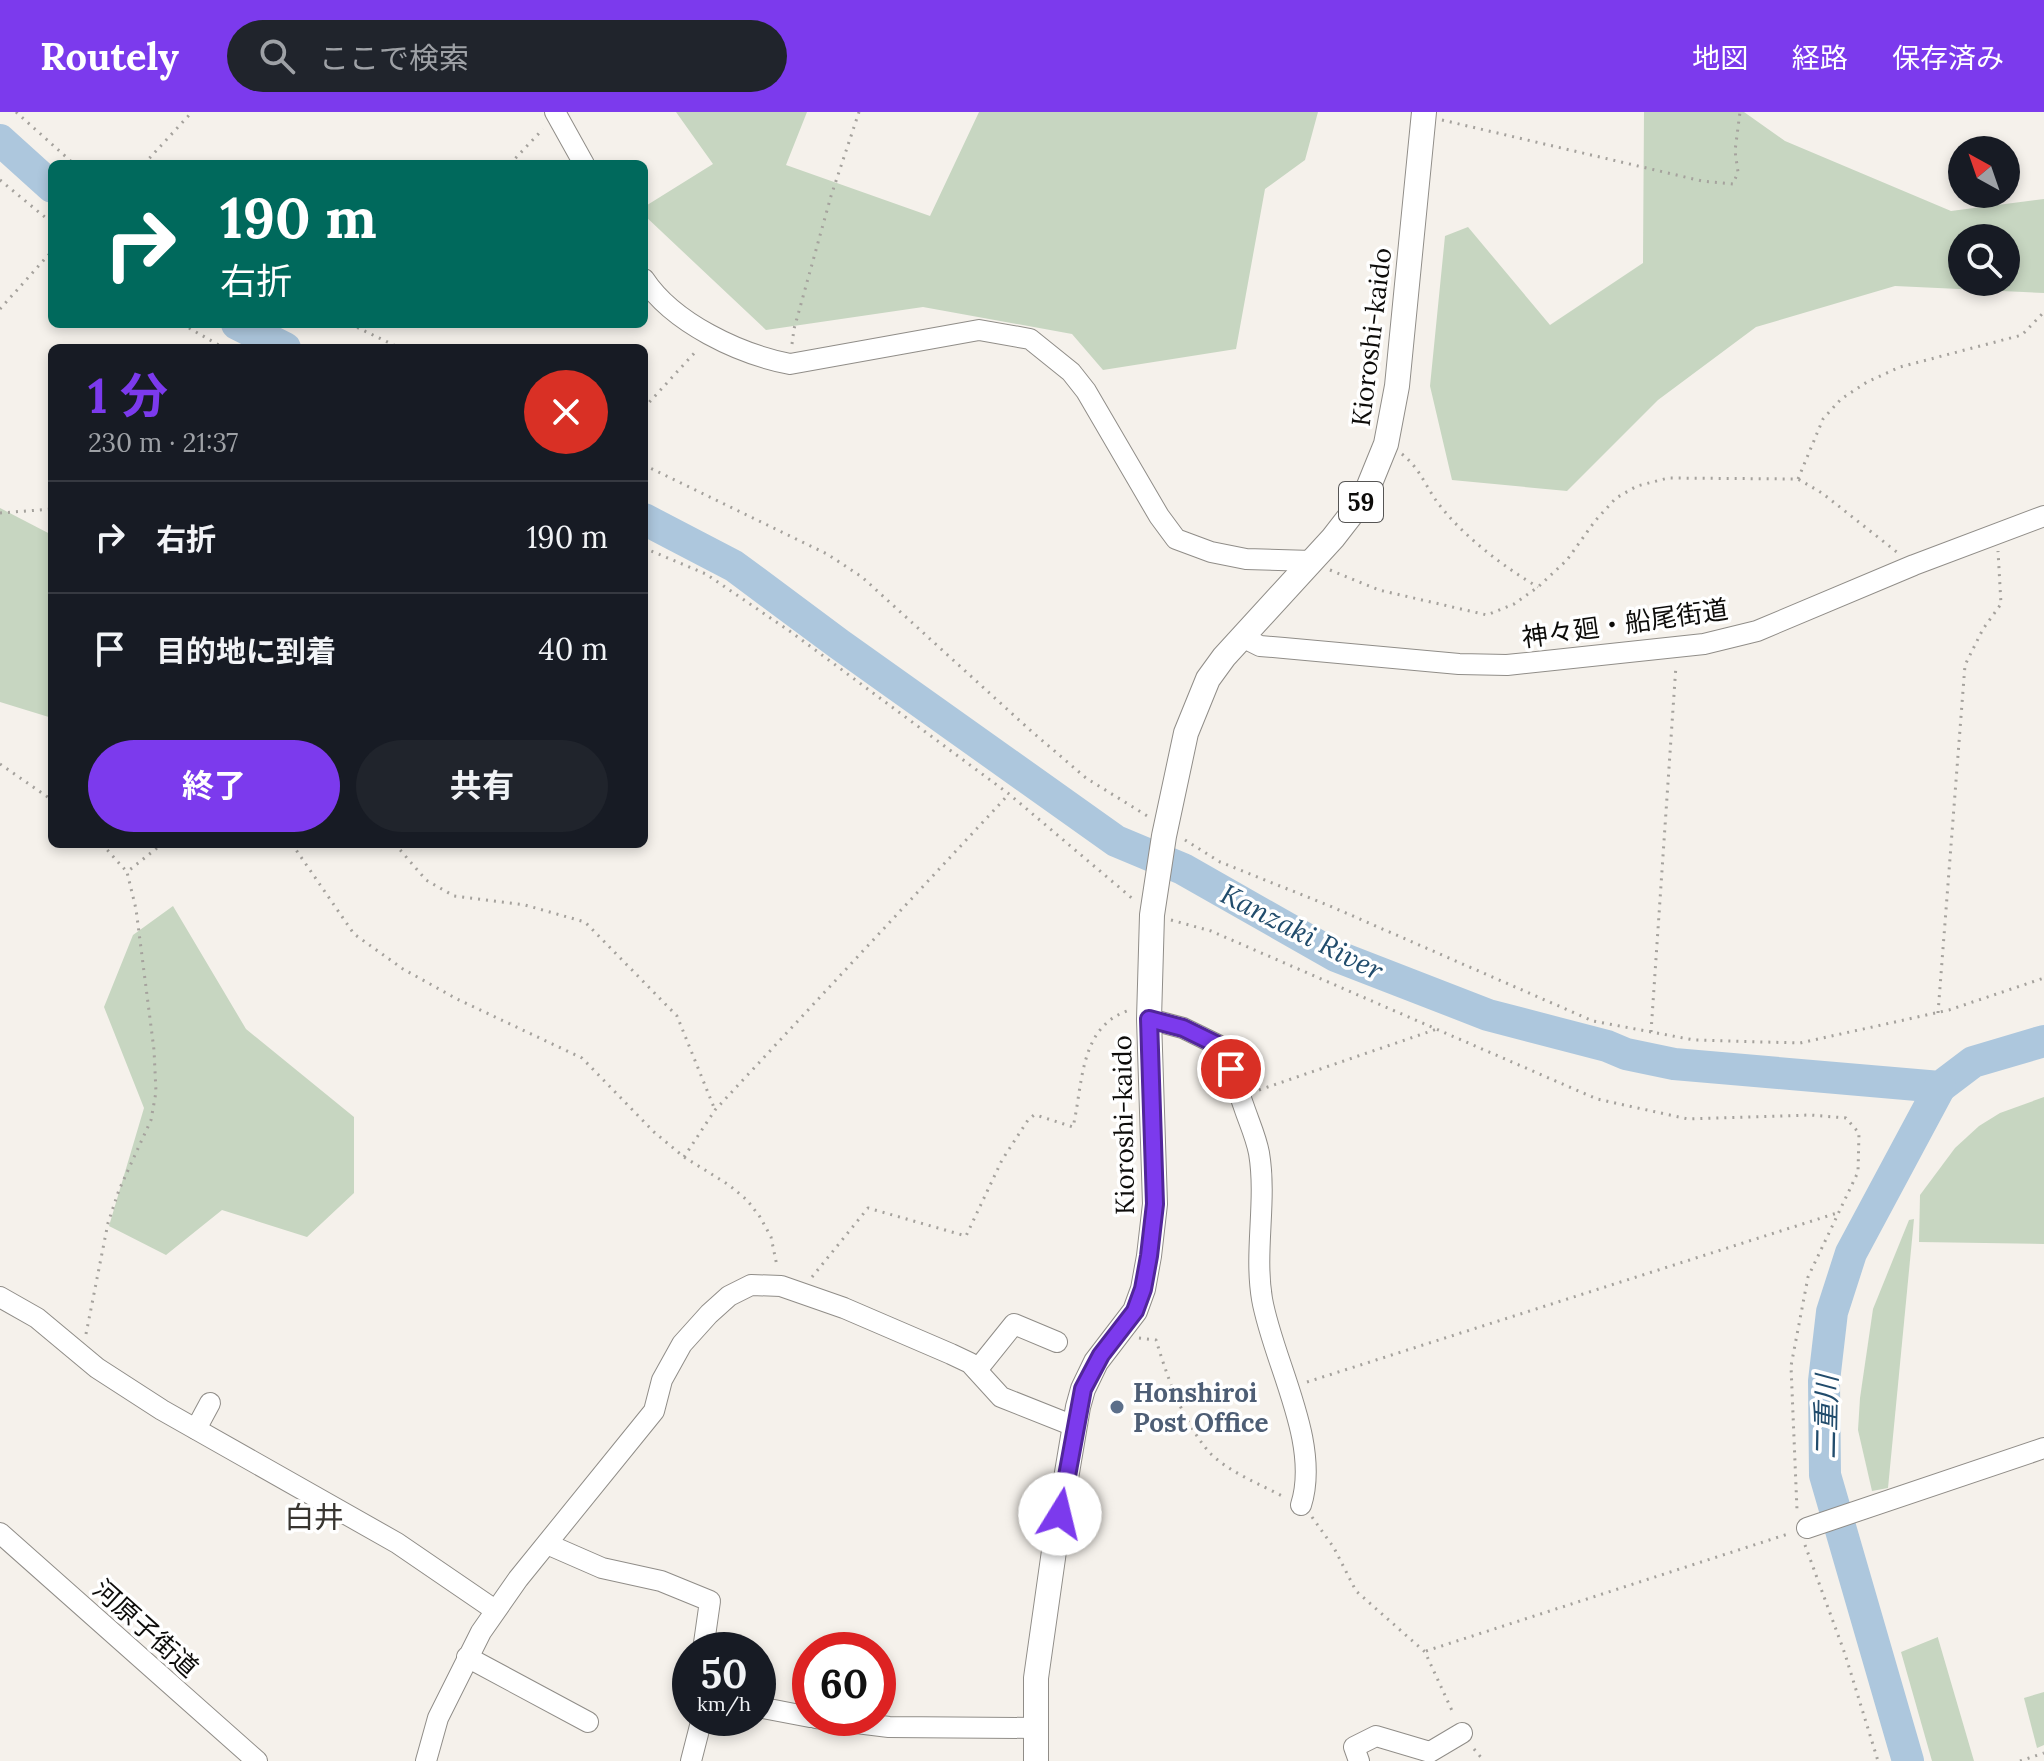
<!DOCTYPE html>
<html lang="ja">
<head>
<meta charset="utf-8">
<style>
	:root { --surface:#171b24; --page:#20242c; --text:#f1f3f6; --muted:#9ea1a6; --line:#363941; --accent:#7c3aed }
	body { margin:0; font-family:Lora,"Noto Sans JP",serif; background:var(--page); color:var(--text); height:100vh; display:flex; flex-direction:column; font-size:30px; white-space:nowrap }
	* { box-sizing:border-box; margin:0 }
	p { font-size:26px; color:var(--muted) }
	.icon { flex:none; width:44px; height:44px; fill:none; stroke:currentColor; stroke-width:2; stroke-linecap:round; stroke-linejoin:round }
	.map { position:relative; flex:1; overflow:hidden }
	.sheet { position:absolute; left:48px; top:232px; width:600px; height:504px; display:flex; flex-direction:column; background:var(--surface); border-radius:12px; box-shadow:0 4px 12px #0003 }
	.sheet>* { flex:none }
	.guide { position:absolute; left:48px; top:48px; width:600px; height:168px; border-radius:12px; box-shadow:0 4px 12px #0003; background:#00695c; color:#fff; overflow:hidden }
	.needle { width:52px; rotate:320deg }
	.controls { position:absolute; left:1948px; top:24px; display:grid; gap:16px }
	.controls a { display:grid; place-items:center; width:72px; height:72px; border-radius:50%; background:var(--surface); box-shadow:0 4px 12px #0003; font-size:40px }
	.speed { position:absolute; left:672px; top:1520px; display:flex; gap:16px; font-size:40px; font-weight:700; text-align:center }
	.speed>* { display:grid; place-content:center; width:104px; height:104px; border-radius:50%; background:var(--surface); box-shadow:0 4px 12px #0003; line-height:1 }
	.speed small { font-size:20px; font-weight:400 }
	.speed .limit { border:12px solid #d22; background:#fff; color:#111 }
	.pin { position:absolute; display:grid; place-items:center; width:68px; height:68px; color:#fff; margin:-34px; border:4px solid #fff; border-radius:50%; box-shadow:0 2px 8px #0007 }
	.me { position:absolute; width:88px; margin:-44px; rotate:9deg; stroke-linejoin:round; filter:drop-shadow(0 0 6px #0008) }
	.turn { display:flex; align-items:center; gap:28px; height:168px; padding:0 40px; font-size:36px }
	.turn .icon { width:104px; height:104px; stroke-width:2.5 }
	.turn b { display:block; font-size:56px; line-height:68px }
	.round { display:grid; place-items:center; flex:none; width:84px; height:84px; border-radius:42px; background:var(--page) }
	.overview { display:flex; align-items:center; justify-content:space-between; height:136px; padding:0 40px }
	h1 { font-size:48px; font-weight:700; line-height:60px; color:var(--accent) }
	.primary-button { display:flex; gap:16px; margin-top:auto; padding:16px 40px }
	.primary-button a { flex:1; height:92px; border-radius:48px; background:var(--accent); color:#fff; font-size:32px; font-weight:700; line-height:92px; text-align:center }
	.primary-button a+a { background:var(--page); color:var(--text) }
	ul { padding:0; list-style:none }
	li { display:flex; align-items:center; gap:24px; height:112px; padding:0 40px; border-top:2px solid var(--line) }
	li div { flex:1 }
	li b { display:block; font-size:30px }
	li em { font-style:normal }
	header { display:flex; align-items:center; gap:48px; box-sizing:border-box; height:112px; padding:0 40px; background:var(--accent); color:#fff }
	header strong { font-size:38px }
	nav { display:flex; gap:44px; margin-inline-start:auto; font-size:28px }
	.search { width:560px; height:72px; background:var(--page); display:flex; align-items:center; gap:20px; box-sizing:border-box; padding:0 28px; border-radius:44px; color:var(--muted); font-size:30px }
	.map>svg:first-child { display:block }
</style>
</head>
<body>
<header>
<strong>Routely</strong>
<div class="search"><svg class="icon" aria-label="search" viewBox="0 0 24 24"><circle cx="10" cy="10" r="6"/><path d="M15 15l6 6"/></svg>ここで検索</div>
<nav><a>地図</a><a>経路</a><a>保存済み</a></nav>
</header>
<div class="map">
<svg width="2044" height="1649" viewBox="0 0 2044 1649">
	<rect width="100%" height="100%" fill="#f5f1eb"/>
	<g fill="#c7d6c1" fill-rule="evenodd">
		<polygon points="676,0 807,0 786,53 930,104 979,0 1318,0 1305,48 1265,77 1236,237 1103,258 1072,222 923,195 766,218 644,103 644,95 713,52"/>
		<path d="M1644,0H1744L1785,29L1951,99L2044,87V181L1895,174L1756,215L1658,288L1567,379L1452,368L1430,274L1445,124L1468,115L1550,213L1643,151ZM2006,126V170H1962V126Z"/>
		<polygon points="0,396 52,423 52,606 0,590"/>
		<polygon points="173,794 246,917 354,1005 354,1081 307,1125 222,1098 166,1143 109,1114 144,996 104,895 133,823"/>
		<polygon points="2044,985 2044,1132 1919,1130 1920,1083 1955,1036 1979,1014 2000,1001"/>
		<polygon points="1914,1107 1888,1376 1872,1379 1858,1318 1860,1286 1873,1197 1909,1108"/>
		<polygon points="1938,1525 1938,1526 1974,1649 1932,1649 1901,1540"/>
		<polygon points="2044,1580 2044,1633 2037,1636 2024,1586"/>
	</g>
	<g fill="none" stroke-linecap="round" stroke-linejoin="round">
		<g stroke="#adc7dd" stroke-width="32">
			<polyline points="0,28 52,75"/>
			<polyline points="237,212 285,236"/>
			<polyline points="644,407 734,454 839,532 1116,729 1183,757 1336,844 1488,903 1607,934 1626,942 1674,952 1940,975 1973,950 2044,929"/>
			<polyline points="1908,1649 1825,1363 1824,1269 1832,1200 1851,1141 1940,975"/>
		</g>
		<g stroke="#908d88" stroke-width="22">
			<g id="minor">
				<polyline points="555,0 584,52"/>
				<path d="M644,167C673,211 739,242 790,252L979,218L1030,227L1071,260L1086,279L1159,404L1176,427L1211,440L1246,447L1312,449"/>
				<polyline points="1242,525 1260,534 1284,536 1459,552 1507,553 1704,532 1757,519 1914,453 2044,404"/>
				<path d="M1149,907L1183,916L1226,937C1231,956 1237,976 1244,995C1249,1010 1256,1025 1259,1041C1267,1089 1254,1139 1262,1187C1273,1250 1321,1330 1301,1393"/>
				<polyline points="0,1185 37,1206 97,1256 162,1298 397,1431 495,1498"/>
				<polyline points="977,1258 1014,1212 1057,1230"/>
				<polyline points="196,1317 210,1291"/>
				<polyline points="1807,1416 2044,1336"/>
				<polyline points="0,1421 257,1649"/>
				<polyline points="547,1432 602,1456 661,1469 710,1489 703,1538"/>
				<polyline points="467,1545 588,1610"/>
				<polyline points="758,1595 810,1605"/>
				<polyline points="816,1606 889,1615 1036,1616"/>
				<polyline points="426,1649 438,1606 481,1520 518,1467 654,1299 662,1268 682,1232 709,1202 729,1184 751,1173 781,1174 844,1196 951,1242 970,1251 1001,1285 1074,1314"/>
				<polyline points="691,1649 702,1606"/>
				<polyline points="1359,1649 1354,1635 1376,1624 1430,1640 1462,1621"/>
			</g>
		</g>
		<g stroke="#908d88" stroke-width="26">
			<polyline id="major" points="1036,1649 1036,1566 1055,1432 1078,1295 1083,1277 1096,1250 1135,1199 1143,1177 1149,1144 1155,1092 1149,907 1152,803 1164,724 1186,621 1208,567 1224,545 1333,426 1364,386 1386,332 1397,274 1424,0"/>
		</g>
		<g stroke="#a5a29d" stroke-width="3" stroke-dasharray="2 6" stroke-linecap="butt">
			<polyline points="16,0 74,52"/>
			<polyline points="1442,8 1702,69 1733,72 1738,60 1735,39 1740,0"/>
			<polyline points="144,52 192,0"/>
			<polyline points="510,52 543,17"/>
			<polyline points="0,68 52,111"/>
			<polyline points="0,197 52,139"/>
			<polyline points="182,212 224,236"/>
			<polyline points="350,212 400,236"/>
			<polyline points="792,232 794,217 831,84 859,0"/>
			<polyline points="644,296 698,237"/>
			<path d="M1402,342C1418,355 1424,370 1435,387C1459,421 1502,454 1538,475"/>
			<polyline points="644,353 827,442 862,465 1030,618 1086,666 1149,705"/>
			<polyline points="1798,367 1823,307 1841,287 1867,270 1900,255 2022,223 2044,200"/>
			<polyline points="0,401 52,397"/>
			<polyline points="644,436 706,462 791,520 1009,682 1133,787"/>
			<polyline points="1330,458 1379,478 1487,503 1514,492 1538,475 1567,448 1595,409 1616,386 1637,374 1668,366 1798,367 1822,381 1898,441"/>
			<polyline points="0,652 52,688"/>
			<polyline points="1185,728 1220,750 1330,794 1593,909 1694,928 1800,931 1949,898 2044,866"/>
			<polyline points="102,732 127,760"/>
			<polyline points="292,732 354,822 403,857 457,887 582,946 654,1020 684,1045 729,1073 747,1088 760,1105 771,1125 777,1154"/>
			<polyline points="395,732 426,768 454,784 525,793 585,810 677,904 715,998"/>
			<polyline points="1171,808 1211,819 1597,987 1688,1007 1810,1003 1846,1006 1859,1021 1858,1060 1808,1165 1791,1254 1797,1398"/>
			<polyline points="1938,901 1965,553 1983,517 2001,492 1998,439"/>
			<polyline points="1651,920 1676,553"/>
			<polyline points="1259,978 1437,917"/>
			<polyline points="684,1045 715,998 1009,682"/>
			<path d="M812,1165L868,1096L966,1124L1002,1048L1028,1008L1034,1003L1039,1004L1073,1015C1083,973 1079,916 1127,899"/>
			<polyline points="86,1222 108,1111 119,1078 151,1008 156,980 154,938 136,797 127,760 162,732"/>
			<path d="M1139,1226L1156,1228C1168,1267 1182,1308 1209,1340C1228,1360 1260,1372 1284,1385"/>
			<polyline points="1307,1270 1837,1101"/>
			<polyline points="1312,1405 1334,1436 1356,1479 1425,1540 1454,1603"/>
			<polyline points="1805,1433 1845,1542 1878,1649"/>
			<polyline points="1426,1539 1791,1421"/>
			<polyline points="1474,1637 1484,1649"/>
			<polyline points="2020,1649 2044,1641"/>
		</g>
		<use href="#minor" stroke="#fff" stroke-width="20"/>
		<use href="#major" stroke="#fff" stroke-width="24"/>
	</g>
	<g fill="none" stroke-linecap="round" stroke-linejoin="round">
		<g stroke="#51269a" stroke-width="20">
			<polyline id="route" points="1060,1402 1083,1277 1101,1243 1135,1199 1143,1177 1149,1144 1155,1092 1149,907 1183,916 1226,937 1231,957"/>
		</g>
		<use href="#route" stroke="#7c3aed" stroke-width="14"/>
	</g>
	<circle fill="#5c6f8a" stroke="#fff" stroke-width="3" cx="1117" cy="1295" r="8"/>
	<g text-anchor="middle" dominant-baseline="central" stroke-width="7" stroke-linejoin="round" paint-order="stroke">
		<rect fill="#fff" stroke="#565554" stroke-width="2" x="1339" y="370" width="44" height="40" rx="6"/>
		<g font-size="24" font-weight="bold" fill="#0d0c0a">
			<text x="1361" y="390">59</text>
		</g>
		<g font-size="26" fill="#0d0c0a" stroke="#fff">
			<text transform="translate(1371 225) rotate(-83)">Kioroshi-kaido</text>
			<text transform="translate(1625 511) rotate(-8)">神々廻・船尾街道</text>
			<text transform="translate(1123 1013) rotate(-91)">Kioroshi-kaido</text>
			<text transform="translate(146 1516) rotate(42)">河原子街道</text>
		</g>
		<g font-size="26" font-weight="bold" fill="#4e5e75" stroke="#fff" text-anchor="start">
			<text x="1133" y="1280">Honshiroi<tspan x="1133" dy="30">Post Office</tspan></text>
		</g>
		<g font-size="28" font-style="italic" fill="#214c6c" stroke="#fff">
			<text transform="translate(1302 820) rotate(27)">Kanzaki River</text>
			<text transform="translate(1826 1305) rotate(-89)">二重川</text>
		</g>
		<g font-size="30" fill="#383530" stroke="#fff">
			<text x="314" y="1405">白井</text>
		</g>
	</g>
</svg>
<div class="controls">
<a><svg class="needle" viewBox="-14 -14 28 28"><path d="M0-13l5 13h-10z" fill="#e53935"/><path d="M0 13l5-13h-10z" fill="#9ea1a6"/></svg></a>
<a><svg class="icon" aria-label="search" viewBox="0 0 24 24"><circle cx="10" cy="10" r="6"/><path d="M15 15l6 6"/></svg></a>
</div>
<div class="speed"><div>50<small>km/h</small></div><div class="limit">60</div></div>
<div class="pin" style="left:1231px;top:957px;background:#d93025"><svg class="icon" aria-label="arrive" viewBox="0 0 24 24"><path d="M6 21V4h12l-3 4 3 4H6"/></svg></div>
<svg class="me" style="left:1060px;top:1402px" viewBox="-20 -20 40 40"><circle r="19" fill="#fff"/><path d="M0-13L10 11 0 6-10 11z" fill="#7c3aed"/></svg>
<div class="guide">
<div class="turn"><svg class="icon" aria-label="right" viewBox="0 0 24 24"><path d="M7 20v-9h11M14 6l5 5-5 5"/></svg><div><b>190 m</b>右折</div></div>
</div>
<section class="sheet">
<div class="overview"><div><h1>1 分</h1><p>230 m · 21:37</p></div><a class="round" style="background:#d93025;color:#fff"><svg class="icon" aria-label="close" viewBox="0 0 24 24"><path d="M6 6l12 12M18 6L6 18"/></svg></a></div>
<ul>
<li><svg class="icon" aria-label="right" viewBox="0 0 24 24"><path d="M7 20v-9h11M14 6l5 5-5 5"/></svg><div><b>右折</b></div><em>190 m</em></li>
<li><svg class="icon" aria-label="arrive" viewBox="0 0 24 24"><path d="M6 21V4h12l-3 4 3 4H6"/></svg><div><b>目的地に到着</b></div><em>40 m</em></li>
</ul>
<div class="primary-button"><a>終了</a><a>共有</a></div>
</section>
</div>
</body>
</html>
